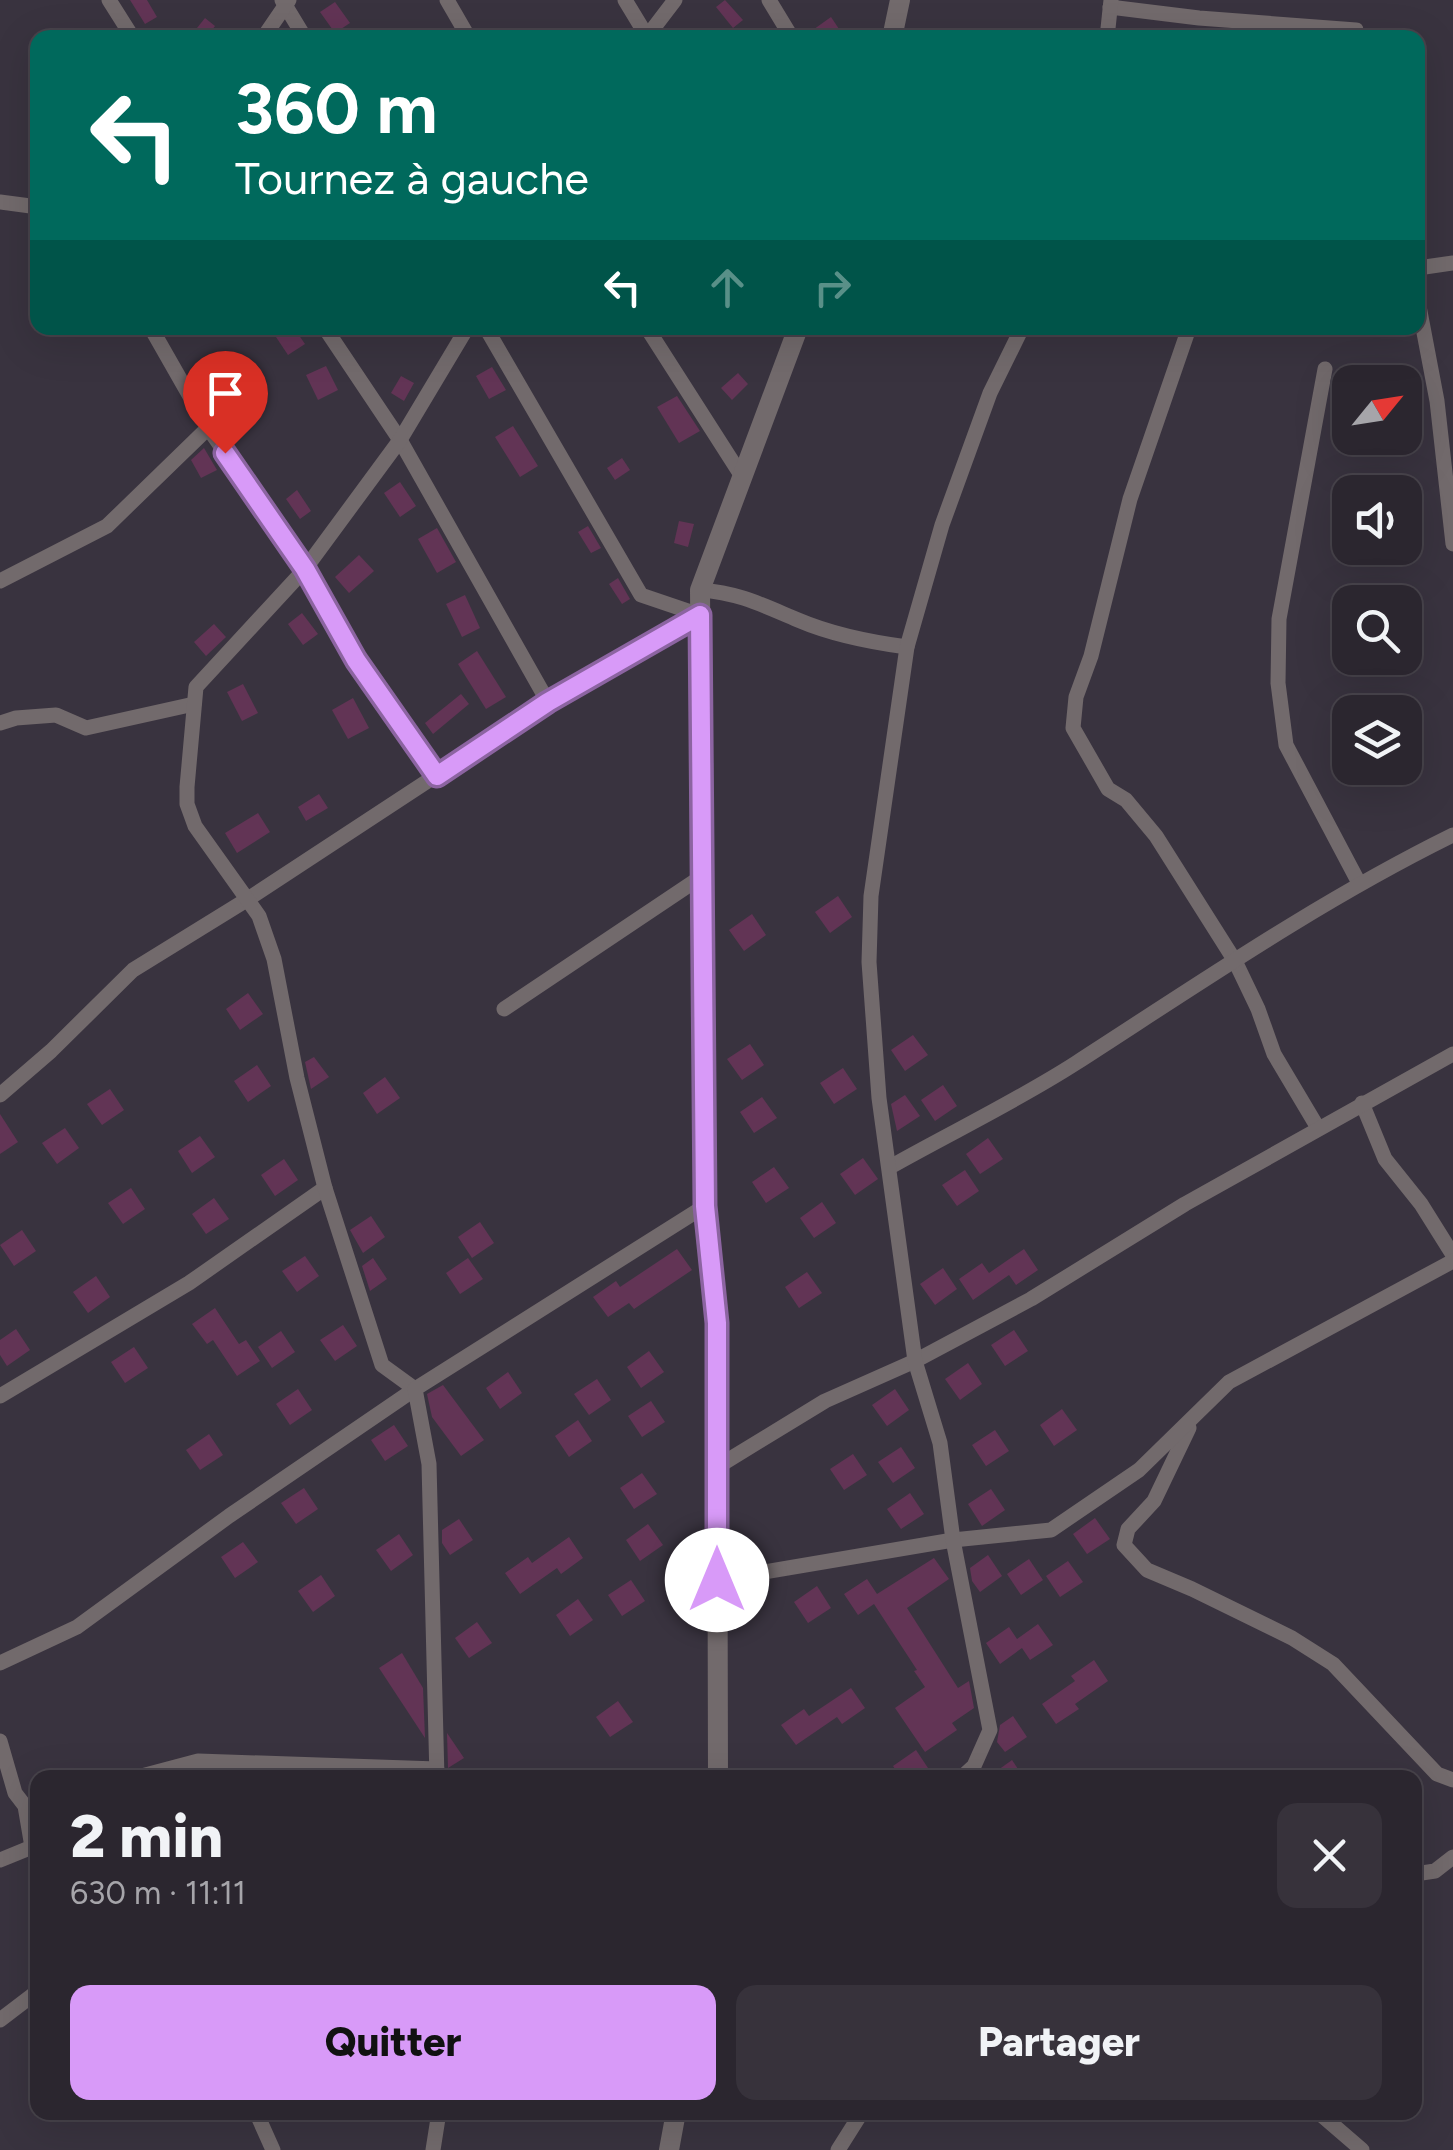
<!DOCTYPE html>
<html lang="fr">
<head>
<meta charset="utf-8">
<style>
	:root { --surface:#2b262f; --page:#37323b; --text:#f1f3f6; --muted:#a6a5aa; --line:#47434b; --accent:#d89af8 }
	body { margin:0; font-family:Figtree,sans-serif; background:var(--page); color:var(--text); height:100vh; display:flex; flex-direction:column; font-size:38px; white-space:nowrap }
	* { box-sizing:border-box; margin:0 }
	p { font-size:32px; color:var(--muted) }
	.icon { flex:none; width:55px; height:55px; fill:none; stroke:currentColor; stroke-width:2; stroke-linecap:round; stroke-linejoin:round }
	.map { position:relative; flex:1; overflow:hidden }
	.panel { position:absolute; left:30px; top:1770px; width:1392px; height:350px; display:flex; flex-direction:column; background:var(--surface); border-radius:20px; box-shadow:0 10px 40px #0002,0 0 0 2px var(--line) }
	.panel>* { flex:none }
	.banner { position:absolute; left:30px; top:30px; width:1395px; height:305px; border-radius:20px; box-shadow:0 10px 40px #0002,0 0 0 2px var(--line); background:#00695c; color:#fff; overflow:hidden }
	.needle { width:65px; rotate:60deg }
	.fabs { position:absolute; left:1332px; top:365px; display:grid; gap:20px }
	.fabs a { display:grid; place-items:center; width:90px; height:90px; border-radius:20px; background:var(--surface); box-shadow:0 10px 40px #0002,0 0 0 2px var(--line); font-size:50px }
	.pin { position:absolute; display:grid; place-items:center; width:85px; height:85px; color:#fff; margin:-102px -42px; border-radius:50% 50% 50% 0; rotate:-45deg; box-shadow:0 0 10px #0007 }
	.pin .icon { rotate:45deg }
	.me { position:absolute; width:110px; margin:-55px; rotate:0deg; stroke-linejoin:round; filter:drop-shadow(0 0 8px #0008) }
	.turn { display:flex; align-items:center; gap:35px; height:210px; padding:0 40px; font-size:45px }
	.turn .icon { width:130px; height:130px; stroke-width:2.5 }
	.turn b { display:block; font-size:70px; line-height:85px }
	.lanes { display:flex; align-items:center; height:95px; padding:0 40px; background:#0003; justify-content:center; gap:50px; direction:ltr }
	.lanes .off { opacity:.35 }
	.round { display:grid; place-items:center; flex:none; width:105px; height:105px; border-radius:20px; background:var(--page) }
	.headline { display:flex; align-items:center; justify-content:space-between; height:170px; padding:0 40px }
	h1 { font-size:60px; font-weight:800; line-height:75px }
	.button { display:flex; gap:20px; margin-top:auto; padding:20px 40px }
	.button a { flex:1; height:115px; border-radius:20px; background:var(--accent); color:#111; font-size:40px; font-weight:800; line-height:115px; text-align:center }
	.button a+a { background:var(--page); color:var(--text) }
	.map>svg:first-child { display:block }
</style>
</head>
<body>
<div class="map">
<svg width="1453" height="2150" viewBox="0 0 1453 2150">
	<rect width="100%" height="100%" fill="#39333f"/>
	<g fill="#623455">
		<polygon points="130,0 147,0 157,17 145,24"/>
		<polygon points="725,0 743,20 733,28 716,7"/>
		<polygon points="335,2 350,23 335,33 320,12"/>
		<polygon points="831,17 845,38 803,38 803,37"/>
		<polygon points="205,18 215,26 206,38 189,38"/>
		<polygon points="290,328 294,328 305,344 288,355 276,337"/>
		<polygon points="326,366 338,390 318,400 306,375"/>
		<polygon points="492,367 506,390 489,399 476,376"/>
		<polygon points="738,373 748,384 732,400 721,388"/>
		<polygon points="401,376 414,383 404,401 391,393"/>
		<polygon points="677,396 700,431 679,443 657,407"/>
		<polygon points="245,405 252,417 236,427 229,414"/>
		<polygon points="513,426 538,466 520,477 495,437"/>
		<polygon points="204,448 217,470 201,478 191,460"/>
		<polygon points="622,458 630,470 615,480 607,468"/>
		<polygon points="400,482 416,506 400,517 384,493"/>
		<polygon points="297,490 311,511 300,519 286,499"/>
		<polygon points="679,521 694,524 688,547 674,543"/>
		<polygon points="588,526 601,548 591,553 578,532"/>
		<polygon points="437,528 456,562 437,573 418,539"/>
		<polygon points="359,555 374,571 349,593 335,577"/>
		<polygon points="618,578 630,599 622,604 609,584"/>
		<polygon points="465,595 480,628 462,637 446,604"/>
		<polygon points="302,613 318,634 303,645 288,624"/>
		<polygon points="214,624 226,637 206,656 194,642"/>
		<polygon points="477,651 506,697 486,709 458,664"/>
		<polygon points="243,684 258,713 242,721 227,692"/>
		<polygon points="461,694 469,704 433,734 425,723"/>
		<polygon points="353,698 369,728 348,739 332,710"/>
		<polygon points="319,794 328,808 306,821 298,807"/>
		<polygon points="258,813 270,832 237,853 225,833"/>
		<polygon points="838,896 852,917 830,933 815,912"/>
		<polygon points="752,914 766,935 744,951 729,930"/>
		<polygon points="248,993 263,1014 240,1030 226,1009"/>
		<polygon points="913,1035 928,1055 905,1071 891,1050"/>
		<polygon points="750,1044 764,1065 742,1080 727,1059"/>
		<polygon points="314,1057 329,1077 311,1089 305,1062"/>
		<polygon points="257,1065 271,1086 248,1102 234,1081"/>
		<polygon points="843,1068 857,1089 834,1104 820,1083"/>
		<polygon points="385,1077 400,1098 377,1114 363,1093"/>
		<polygon points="943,1085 957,1106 935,1121 921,1100"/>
		<polygon points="110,1089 124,1110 102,1125 87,1104"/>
		<polygon points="905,1095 920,1116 897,1131 891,1104"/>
		<polygon points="762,1097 777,1118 754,1133 740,1112"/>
		<polygon points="0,1114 18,1142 0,1154"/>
		<polygon points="65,1128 79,1148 57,1164 42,1143"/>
		<polygon points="200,1136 215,1157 192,1173 178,1151"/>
		<polygon points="988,1138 1003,1159 980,1174 966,1154"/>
		<polygon points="863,1158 878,1179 855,1195 840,1174"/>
		<polygon points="284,1159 298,1180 275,1196 261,1175"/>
		<polygon points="774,1167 789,1188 766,1203 752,1182"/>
		<polygon points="965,1170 979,1191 957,1206 942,1185"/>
		<polygon points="131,1188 145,1209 123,1224 108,1203"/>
		<polygon points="214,1198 229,1219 206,1234 192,1214"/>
		<polygon points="822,1202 836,1223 814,1238 800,1218"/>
		<polygon points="371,1216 385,1237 363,1253 350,1230"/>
		<polygon points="480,1222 494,1243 472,1258 458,1237"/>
		<polygon points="22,1230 36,1251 14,1266 0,1245"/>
		<polygon points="677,1249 692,1270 634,1309 629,1303 608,1317 593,1297 616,1281 620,1287"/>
		<polygon points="1024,1249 1038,1270 1016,1285 1009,1275 973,1300 959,1279 982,1263 989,1273"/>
		<polygon points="305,1256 319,1276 297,1292 282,1271"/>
		<polygon points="373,1258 387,1279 370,1291 362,1266"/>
		<polygon points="468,1258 483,1279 460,1294 446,1273"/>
		<polygon points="943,1268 957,1289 935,1305 920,1284"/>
		<polygon points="807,1272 822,1293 799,1308 785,1287"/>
		<polygon points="96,1276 110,1297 88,1313 73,1292"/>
		<polygon points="215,1308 239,1344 246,1340 260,1361 237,1376 213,1340 207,1344 192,1324"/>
		<polygon points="343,1325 357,1346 335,1361 320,1340"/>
		<polygon points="16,1329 30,1350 7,1366 0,1355 0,1340"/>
		<polygon points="1014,1330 1028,1351 1005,1366 991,1345"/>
		<polygon points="281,1331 295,1352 272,1368 258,1347"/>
		<polygon points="134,1347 148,1368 125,1383 111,1362"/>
		<polygon points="649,1351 664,1372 641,1388 627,1367"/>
		<polygon points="968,1363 982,1384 960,1400 945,1379"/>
		<polygon points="508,1372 522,1393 500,1409 486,1388"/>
		<polygon points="597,1379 611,1400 589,1415 574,1394"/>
		<polygon points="443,1385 484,1440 461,1456 432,1417 427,1394"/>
		<polygon points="298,1389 312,1410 290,1425 276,1404"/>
		<polygon points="895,1389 909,1410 887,1426 872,1405"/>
		<polygon points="651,1401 665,1422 642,1437 628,1416"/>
		<polygon points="1062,1409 1077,1430 1054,1446 1040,1425"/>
		<polygon points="578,1420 592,1441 569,1457 555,1436"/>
		<polygon points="394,1425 408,1446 385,1461 371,1440"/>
		<polygon points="995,1430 1009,1451 986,1466 972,1445"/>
		<polygon points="209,1434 223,1455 200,1470 186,1450"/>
		<polygon points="901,1447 915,1468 893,1483 878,1462"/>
		<polygon points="853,1454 867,1475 844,1490 830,1469"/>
		<polygon points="642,1473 657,1494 634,1509 620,1488"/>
		<polygon points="304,1488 318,1509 296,1524 281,1503"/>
		<polygon points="991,1489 1005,1510 982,1526 968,1504"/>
		<polygon points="910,1493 924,1514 901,1529 887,1509"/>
		<polygon points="1095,1518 1110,1539 1087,1554 1073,1534"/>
		<polygon points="459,1519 473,1540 450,1555 442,1543 442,1530"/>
		<polygon points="648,1524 663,1545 640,1561 626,1540"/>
		<polygon points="399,1534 413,1555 391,1571 376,1550"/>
		<polygon points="569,1537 583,1558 561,1574 557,1568 520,1594 505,1573 528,1557 532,1563"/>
		<polygon points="243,1542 258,1562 235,1578 221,1557"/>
		<polygon points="988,1555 1002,1576 980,1592 972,1581 970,1568"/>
		<polygon points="934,1558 949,1579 907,1608 958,1688 969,1681 974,1708 952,1723 957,1730 925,1752 895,1708 925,1687 914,1671 917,1670 874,1604 858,1615 844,1594 867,1579 877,1594"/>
		<polygon points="1029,1559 1043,1580 1021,1595 1007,1574"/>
		<polygon points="1068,1561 1083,1582 1060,1597 1046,1576"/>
		<polygon points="321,1575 335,1596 313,1612 298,1591"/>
		<polygon points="631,1580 645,1601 622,1616 608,1595"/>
		<polygon points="817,1586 831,1608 808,1623 794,1602"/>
		<polygon points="578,1599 593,1620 570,1636 556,1615"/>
		<polygon points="477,1622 492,1643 469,1658 455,1638"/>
		<polygon points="1038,1624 1053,1645 1030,1660 1022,1648 1000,1664 986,1643 1009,1627 1017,1639"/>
		<polygon points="402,1653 423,1688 425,1738 379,1668"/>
		<polygon points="1094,1660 1108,1681 1075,1704 1079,1709 1056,1724 1042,1704 1075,1681 1071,1676"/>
		<polygon points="851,1688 865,1708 842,1724 837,1717 796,1745 781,1725 804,1709 809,1716"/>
		<polygon points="618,1701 633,1722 610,1737 596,1717"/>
		<polygon points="1013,1716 1027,1737 1005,1752 997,1742 1000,1725"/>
		<polygon points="447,1733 464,1758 448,1768"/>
		<polygon points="916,1750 930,1771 921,1778 901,1778 893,1766"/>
		<polygon points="1012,1760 1024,1778 987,1778"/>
	</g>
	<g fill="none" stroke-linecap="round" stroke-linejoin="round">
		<g stroke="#726a6c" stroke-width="15">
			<polyline points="109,0 133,38"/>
			<polyline points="282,0 305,38"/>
			<polyline points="447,0 469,38"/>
			<polyline points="625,0 648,38"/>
			<polyline points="769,0 792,38"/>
			<polyline points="1110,7 1199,18 1356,30 1357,38"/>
			<polyline points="263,38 289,0"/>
			<polyline points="646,38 675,0"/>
			<polyline points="1107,38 1111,0"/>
			<polyline points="0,202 38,207"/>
			<polyline points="1418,268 1453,263"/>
			<polyline points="1418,301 1437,401 1453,544"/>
			<polyline points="151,328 208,428 277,526 356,660 437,776"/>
			<polyline points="325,328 400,440 548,702"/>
			<polyline points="486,328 641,595 700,615"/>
			<polyline points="647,328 741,475"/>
			<polyline points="1189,328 1130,499 1091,656 1076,697 1073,728 1108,789 1126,800 1156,836 1235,961 1258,1009 1274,1054 1318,1128"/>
			<polyline points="1325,369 1279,619 1278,683 1286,745 1359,883"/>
			<polyline points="0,581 107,526 208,428"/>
			<path d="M700,590C740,593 762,605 798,620C833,635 869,642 907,647"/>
			<polyline points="0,723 16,718 56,715 86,728 194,704"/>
			<polyline points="504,1009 704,875"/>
			<polyline points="0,1095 51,1051 133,970 248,899 548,702 700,615"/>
			<polyline points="1362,1103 1385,1159 1421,1204 1453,1255"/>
			<path d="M890,1167C952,1132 1017,1101 1076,1063C1200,983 1321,900 1453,835"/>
			<polyline points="0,1396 189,1283 325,1188"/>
			<polyline points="1189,1428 1154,1501 1128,1529 1124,1545 1147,1570 1192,1589 1292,1638 1333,1664 1437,1774 1453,1780"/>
			<polyline points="717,1467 825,1401 915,1361 1031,1299 1185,1204 1453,1054"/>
			<polyline points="717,1580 953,1540 1051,1530 1139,1470 1229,1382 1453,1261"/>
			<polyline points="0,1663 77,1627 229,1516 415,1389 382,1365 325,1188 297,1078 274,959 259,916 195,826 187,804 187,787 196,687 305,569 400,440 467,328"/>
			<polyline points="0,1741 15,1793 25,1806 32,1847 38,1857"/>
			<polyline points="134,1778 198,1761 437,1769"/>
			<polyline points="437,1778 429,1464 415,1389 705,1206"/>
			<polyline points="961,1778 974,1766 990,1730 953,1540 940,1443 915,1361 879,1098 869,962 871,896 907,647 942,525 990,393 1022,328"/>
			<polyline points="0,1860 32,1847"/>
			<polyline points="1415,1874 1435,1871 1453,1857"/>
			<polyline points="0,2020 38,1991"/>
			<polyline points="256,2112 273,2150"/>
			<polyline points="1318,2112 1362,2150"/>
			<polyline points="433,2150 439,2112"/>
			<polyline points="838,2150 862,2112"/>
		</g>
		<g stroke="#726a6c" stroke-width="20">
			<polyline points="892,38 900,0"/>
			<polyline points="718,1778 717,1323 705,1206 700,590 798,328"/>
			<polyline points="669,2150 676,2112"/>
		</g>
	</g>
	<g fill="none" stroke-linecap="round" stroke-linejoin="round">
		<g stroke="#8c64a1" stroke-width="25">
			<polyline id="route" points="225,453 305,569 356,660 437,776 548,702 700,615 705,1206 717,1323 717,1580"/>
		</g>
		<use href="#route" stroke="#d89af8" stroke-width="18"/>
	</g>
</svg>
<div class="fabs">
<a><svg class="needle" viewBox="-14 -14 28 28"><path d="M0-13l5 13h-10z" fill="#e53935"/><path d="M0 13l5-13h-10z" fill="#a6a5aa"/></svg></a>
<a><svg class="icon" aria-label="sound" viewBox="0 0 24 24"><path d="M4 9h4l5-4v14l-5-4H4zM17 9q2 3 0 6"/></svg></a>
<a><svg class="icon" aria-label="search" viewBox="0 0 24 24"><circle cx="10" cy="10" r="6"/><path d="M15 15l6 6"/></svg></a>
<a><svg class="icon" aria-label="layers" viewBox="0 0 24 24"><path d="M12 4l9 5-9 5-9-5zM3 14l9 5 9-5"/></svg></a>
</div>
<div class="pin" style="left:225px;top:453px;background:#d93025"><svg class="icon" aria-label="arrive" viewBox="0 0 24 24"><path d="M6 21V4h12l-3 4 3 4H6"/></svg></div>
<svg class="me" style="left:717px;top:1580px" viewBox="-20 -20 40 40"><circle r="19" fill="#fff"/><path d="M0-13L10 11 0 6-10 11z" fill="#d89af8"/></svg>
<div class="banner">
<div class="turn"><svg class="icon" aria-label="left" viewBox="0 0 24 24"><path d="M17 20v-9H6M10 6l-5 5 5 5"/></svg><div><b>360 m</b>Tournez à gauche</div></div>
<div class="lanes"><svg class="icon" aria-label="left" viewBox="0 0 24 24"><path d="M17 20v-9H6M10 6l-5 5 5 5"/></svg><svg class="icon off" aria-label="ahead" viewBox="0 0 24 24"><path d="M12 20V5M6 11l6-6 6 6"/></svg><svg class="icon off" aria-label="right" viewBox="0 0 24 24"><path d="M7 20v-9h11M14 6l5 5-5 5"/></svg></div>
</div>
<section class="panel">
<div class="headline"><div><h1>2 min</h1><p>630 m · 11:11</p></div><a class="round"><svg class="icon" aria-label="close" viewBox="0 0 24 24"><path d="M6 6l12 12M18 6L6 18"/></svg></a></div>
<div class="button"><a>Quitter</a><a>Partager</a></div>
</section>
</div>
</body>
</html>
